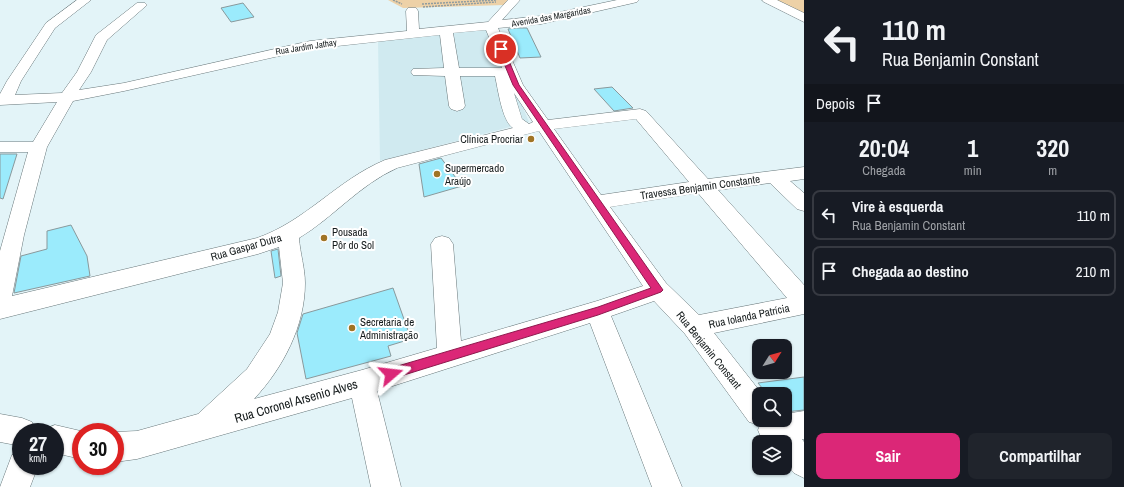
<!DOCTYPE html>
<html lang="pt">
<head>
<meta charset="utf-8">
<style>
	:root { --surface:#171b24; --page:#20242c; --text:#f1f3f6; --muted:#9ea1a6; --line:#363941; --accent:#db2777 }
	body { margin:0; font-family:"Archivo Narrow",sans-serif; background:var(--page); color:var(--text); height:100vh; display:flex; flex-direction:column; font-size:15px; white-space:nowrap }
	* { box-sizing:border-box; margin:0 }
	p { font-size:13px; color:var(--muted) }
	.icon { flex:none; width:22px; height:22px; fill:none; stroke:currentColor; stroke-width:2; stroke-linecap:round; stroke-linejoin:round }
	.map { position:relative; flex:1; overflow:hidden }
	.details { display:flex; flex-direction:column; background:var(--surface); width:320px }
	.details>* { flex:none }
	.guide { background:#171b24; color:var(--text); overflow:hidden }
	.needle { width:26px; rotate:53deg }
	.buttons { position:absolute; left:752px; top:339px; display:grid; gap:8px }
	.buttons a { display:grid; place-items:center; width:40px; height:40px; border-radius:8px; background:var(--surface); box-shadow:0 1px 3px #0004; font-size:20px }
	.speed { position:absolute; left:12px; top:423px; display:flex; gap:8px; font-size:20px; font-weight:700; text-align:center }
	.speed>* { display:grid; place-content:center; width:52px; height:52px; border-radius:50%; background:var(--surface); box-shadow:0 1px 3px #0004; line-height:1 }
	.speed small { font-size:10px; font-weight:400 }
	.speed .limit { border:6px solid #d22; background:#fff; color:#111 }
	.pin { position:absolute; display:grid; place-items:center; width:34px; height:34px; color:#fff; margin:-17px; border:2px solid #fff; border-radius:50%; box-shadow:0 1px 4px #0007 }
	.me { position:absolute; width:44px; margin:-22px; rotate:73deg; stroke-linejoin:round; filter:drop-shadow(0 0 3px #0008) }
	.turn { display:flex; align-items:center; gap:14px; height:84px; padding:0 12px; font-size:18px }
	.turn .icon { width:52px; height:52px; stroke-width:2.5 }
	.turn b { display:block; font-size:28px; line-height:34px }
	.then { display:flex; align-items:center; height:38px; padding:0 12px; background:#0003; gap:8px; font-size:15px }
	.eta { display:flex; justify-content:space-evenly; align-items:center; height:68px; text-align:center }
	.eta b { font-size:24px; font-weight:700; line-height:28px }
	.primary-button { display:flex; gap:8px; margin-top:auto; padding:8px 12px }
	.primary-button a { flex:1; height:46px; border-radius:8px; background:var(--accent); color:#fff; font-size:16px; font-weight:700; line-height:46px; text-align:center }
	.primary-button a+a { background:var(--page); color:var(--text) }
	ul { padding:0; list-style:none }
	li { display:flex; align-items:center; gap:12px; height:50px; margin:0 8px 6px; padding:0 4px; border:2px solid var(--line); border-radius:8px }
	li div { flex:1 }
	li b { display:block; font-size:15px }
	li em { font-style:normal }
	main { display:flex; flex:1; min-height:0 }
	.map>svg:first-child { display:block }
</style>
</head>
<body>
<main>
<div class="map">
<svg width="804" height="487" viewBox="0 0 804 487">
	<rect width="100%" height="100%" fill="#e3f4f8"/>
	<polygon fill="#d0eaf0" points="490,29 529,122 380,161 378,40"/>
	<g fill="#edd1a7">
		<polygon points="388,0 511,0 505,5 403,8"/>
		<polygon points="773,0 804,0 804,16"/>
	</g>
	<g fill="#9bebfc" stroke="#89999c">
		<polygon points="243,3 254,17 231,22 221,8"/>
		<polygon points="517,28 527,28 541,57 520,58 508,29"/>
		<polygon points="612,87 633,108 614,111 594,89"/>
		<polygon points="0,154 17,154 3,199 0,198"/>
		<polygon points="441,158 462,186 424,197 419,164"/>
		<polygon points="71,225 87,256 90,276 14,293 21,256 47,249 47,231"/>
		<polygon points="278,249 281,276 275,278 271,251"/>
		<polygon points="393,288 411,339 388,346 391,356 306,379 297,333 303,314"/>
		<polygon points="804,377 804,410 785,412 785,394 767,394 758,383"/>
	</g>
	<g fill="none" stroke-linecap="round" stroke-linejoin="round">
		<g stroke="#68777a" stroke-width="1">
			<g id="minor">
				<path d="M77,0H91L55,28L21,81L15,95L62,93L77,72L96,35L137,3H145L147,5L107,40L91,72L79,90L124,83L310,41L407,31L406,11L408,8H416L418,11L419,29L488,22L508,0H520L502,20L541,16L617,0H639L637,2L633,3L541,24L498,28L523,85L548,120L640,109L646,111L708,179L804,167V179L790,181L804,193V211L797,209L770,183L718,190L804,285V314L714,333L762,394H759V420H785V414L804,411V439H802L804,442V478L794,473L785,464V442H767L762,440L758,430L760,425L749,422L685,334L654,301L611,316L682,487H652L590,323L377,391L401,487H371L352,398L137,459L115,462V432L137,431L198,414L247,369L270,334L278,312L283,283L279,247L258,254L0,319V251L28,152H0V142H33L57,102L0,105V94L7,81L46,23ZM486,30L502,68H459L453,33ZM440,35L444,68L413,69L411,72L413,75L445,76L449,106L451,109L457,111L463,109L465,106L460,76H495C498,89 502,121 513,128L385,160C337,180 306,221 257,238L12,296L24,235L47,147L73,101L124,91L310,49ZM514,93L533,122L529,124L522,119ZM636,119L689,182L601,195L554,129ZM539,131L643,286L597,301L461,341L453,244L449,238L442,236L435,238L431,244L437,348L362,370L254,399C283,368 305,326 305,283C305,268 300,253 299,238C334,217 359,185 397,168ZM698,193L787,298L699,315L666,283L610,207Z"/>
				<polygon points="762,0 777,0 804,13 804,22 764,2"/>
				<polygon points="0,414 22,418 32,422 36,432 21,432 21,446 0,442"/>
				<polygon points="55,425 85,432 81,432 81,459 55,453 55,432 44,432 45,429"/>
				<polygon points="21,452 21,466 38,466 30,487 0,487 12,455"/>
			</g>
		</g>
		<g stroke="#909c9f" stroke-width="1.5" stroke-dasharray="2 1" stroke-linecap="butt">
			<polyline points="393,0 402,4"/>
			<polyline points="422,4 497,0"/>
			<polyline points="423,7 496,2"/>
		</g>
		<use href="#minor" fill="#fff" fill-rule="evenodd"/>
	</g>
	<polygon fill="#db2777" stroke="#8e194d" points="501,47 504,49 519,85 663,290 661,292 598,315 391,379 387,377 386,374 387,370 391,368 598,307 651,288 513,85 498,49"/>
	<g fill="#a07425" stroke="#fff" stroke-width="1.5">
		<circle cx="531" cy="139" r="4"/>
		<circle cx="437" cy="174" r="4"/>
		<circle cx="324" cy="238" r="4"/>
		<circle cx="352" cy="328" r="4"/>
	</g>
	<g text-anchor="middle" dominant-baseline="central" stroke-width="4" stroke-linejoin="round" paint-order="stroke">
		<g font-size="9" fill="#151b1c" stroke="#fff">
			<text transform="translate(551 17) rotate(-10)">Avenida das Margaridas</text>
			<text transform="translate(306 47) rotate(-9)">Rua Jardim Jathay</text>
		</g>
		<g font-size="11" fill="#151b1c" stroke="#fff" text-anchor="start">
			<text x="523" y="139" text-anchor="end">Clínica Procriar</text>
			<text x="445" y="168">Supermercado<tspan x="445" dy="13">Araújo</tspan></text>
			<text x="332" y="232">Pousada<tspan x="332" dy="13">Pôr do Sol</tspan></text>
			<text x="360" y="322">Secretaria de<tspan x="360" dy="13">Administração</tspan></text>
		</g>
		<g font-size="11" fill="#151b1c" stroke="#fff">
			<text transform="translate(700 187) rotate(-8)">Travessa Benjamin Constante</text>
			<text transform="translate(246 247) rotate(-16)">Rua Gaspar Dutra</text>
			<text transform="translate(749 316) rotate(-12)">Rua Iolanda Patrícia</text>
			<text transform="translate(709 350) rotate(51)">Rua Benjamin Constant</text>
		</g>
		<g font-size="13" fill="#151b1c" stroke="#fff">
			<text transform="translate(296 401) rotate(-16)">Rua Coronel Arsenio Alves</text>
		</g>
	</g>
</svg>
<div class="buttons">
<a><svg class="needle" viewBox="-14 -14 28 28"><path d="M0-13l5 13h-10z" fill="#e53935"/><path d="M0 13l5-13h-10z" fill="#9ea1a6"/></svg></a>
<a><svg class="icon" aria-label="search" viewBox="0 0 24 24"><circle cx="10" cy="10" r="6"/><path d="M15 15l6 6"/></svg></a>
<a><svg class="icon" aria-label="layers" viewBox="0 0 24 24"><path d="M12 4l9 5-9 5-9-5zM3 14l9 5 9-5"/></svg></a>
</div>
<div class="speed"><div>27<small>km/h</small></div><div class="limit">30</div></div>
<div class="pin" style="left:501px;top:49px;background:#d93025"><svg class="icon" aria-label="arrive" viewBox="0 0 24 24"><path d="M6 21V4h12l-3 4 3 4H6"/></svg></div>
<svg class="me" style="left:391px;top:374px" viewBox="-20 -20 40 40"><path d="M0-17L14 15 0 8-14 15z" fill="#db2777" stroke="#fff" stroke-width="4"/></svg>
</div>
<section class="details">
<div class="guide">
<div class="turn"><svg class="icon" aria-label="left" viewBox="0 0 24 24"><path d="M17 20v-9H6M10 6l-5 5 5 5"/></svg><div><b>110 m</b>Rua Benjamin Constant</div></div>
<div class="then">Depois<svg class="icon" aria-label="arrive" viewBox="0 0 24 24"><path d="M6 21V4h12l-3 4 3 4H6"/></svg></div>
</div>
<div class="eta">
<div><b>20:04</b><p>Chegada</p></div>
<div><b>1</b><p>min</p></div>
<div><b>320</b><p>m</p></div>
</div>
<ul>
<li><svg class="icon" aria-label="left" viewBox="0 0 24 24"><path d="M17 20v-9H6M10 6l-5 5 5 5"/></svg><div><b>Vire à esquerda</b><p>Rua Benjamin Constant</p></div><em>110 m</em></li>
<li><svg class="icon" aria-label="arrive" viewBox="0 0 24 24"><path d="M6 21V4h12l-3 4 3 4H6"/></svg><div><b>Chegada ao destino</b></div><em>210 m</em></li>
</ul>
<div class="primary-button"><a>Sair</a><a>Compartilhar</a></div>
</section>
</main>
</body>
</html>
